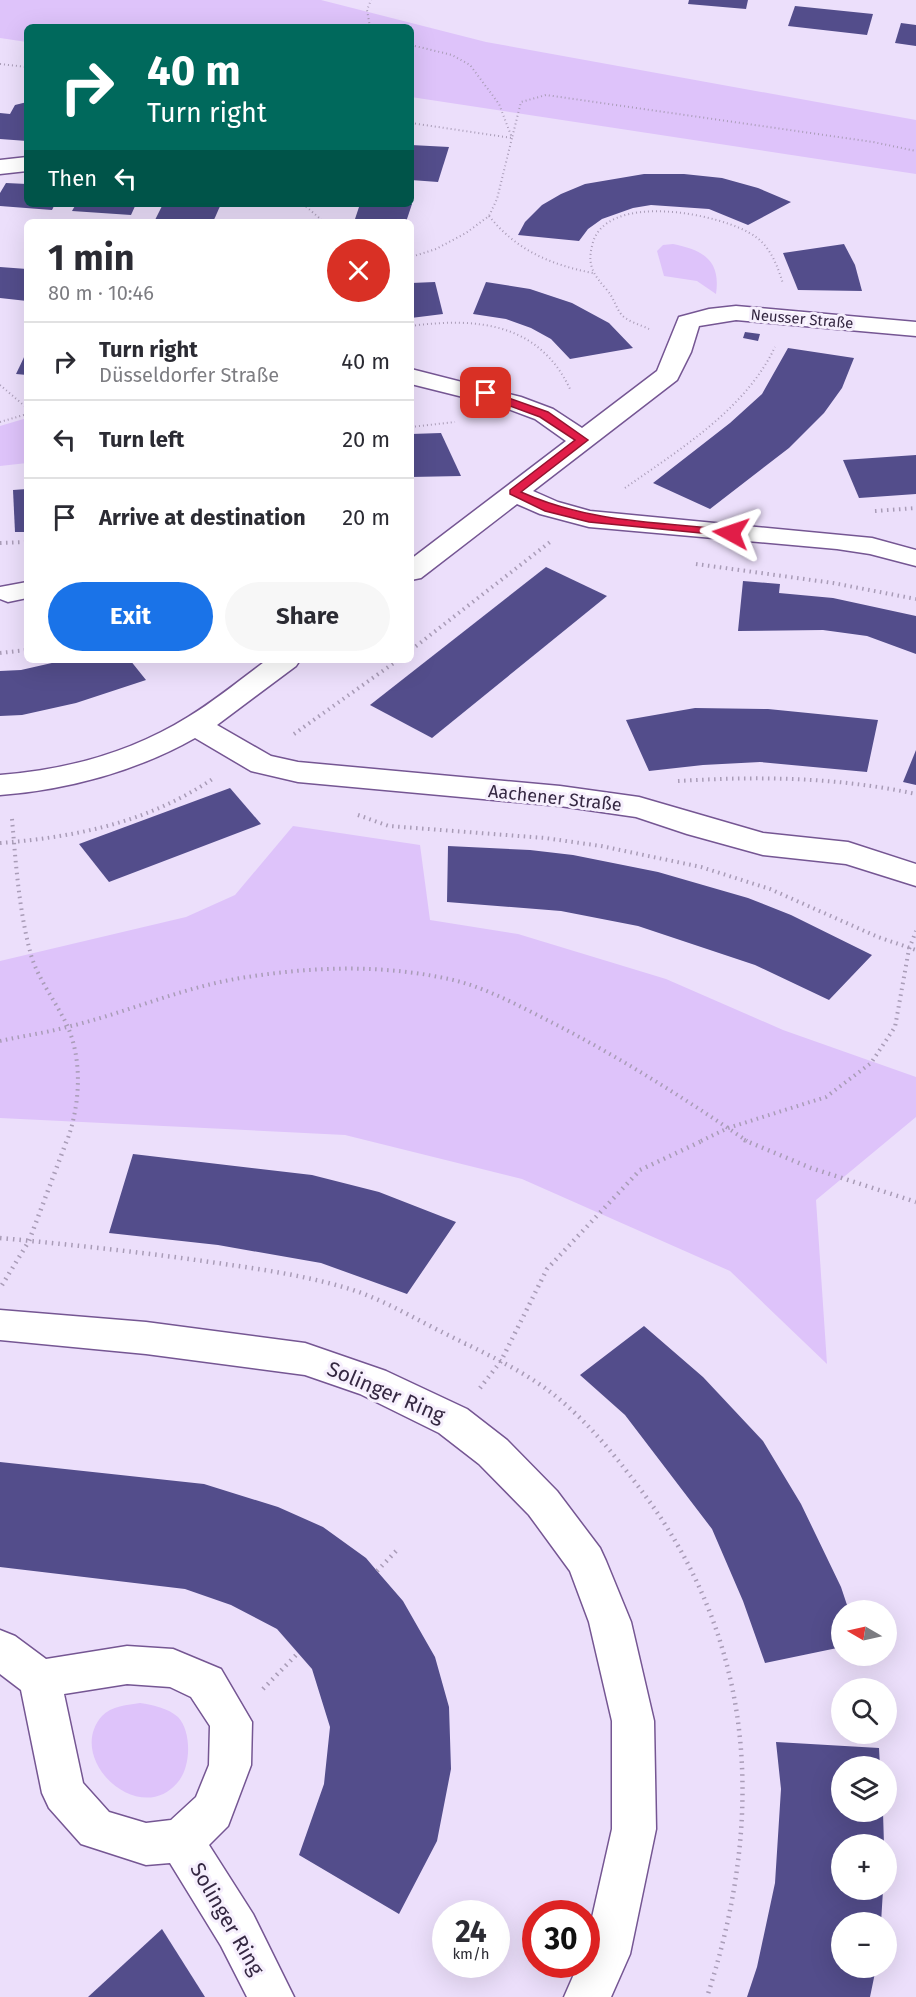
<!DOCTYPE html>
<html lang="en">
<head>
<meta charset="utf-8">
<style>
	:root { --surface:#fff; --page:#f7f7f7; --text:#2b2b33; --muted:#7c7c81; --line:#e1e1e2; --accent:#1a73e8 }
	body { margin:0; font-family:"Fira Sans",sans-serif; background:var(--page); color:var(--text); height:100vh; display:flex; flex-direction:column; font-size:22px; white-space:nowrap }
	* { box-sizing:border-box; margin:0 }
	p { font-size:20px; color:var(--muted) }
	.icon { flex:none; width:33px; height:33px; fill:none; stroke:currentColor; stroke-width:2; stroke-linecap:round; stroke-linejoin:round }
	.map { position:relative; flex:1; overflow:hidden }
	.drawer { position:absolute; left:24px; top:219px; width:390px; height:444px; display:flex; flex-direction:column; background:var(--surface); border-radius:9px; box-shadow:0 6px 24px #0002 }
	.drawer>* { flex:none }
	.banner { position:absolute; left:24px; top:24px; width:390px; height:183px; border-radius:9px; box-shadow:0 6px 24px #0002; background:#00695c; color:#fff; overflow:hidden }
	.needle { width:39px; rotate:279deg }
	.fabs { position:absolute; left:831px; top:1600px; display:grid; gap:12px }
	.fabs a { display:grid; place-items:center; width:66px; height:66px; border-radius:50%; background:var(--surface); box-shadow:0 6px 24px #0002; font-size:30px }
	.speed { position:absolute; left:432px; top:1900px; display:flex; gap:12px; font-size:30px; font-weight:700; text-align:center }
	.speed>* { display:grid; place-content:center; width:78px; height:78px; border-radius:50%; background:var(--surface); box-shadow:0 6px 24px #0002; line-height:1 }
	.speed small { font-size:15px; font-weight:400 }
	.speed .limit { border:9px solid #d22; background:#fff; color:#111 }
	.pin { position:absolute; display:grid; place-items:center; width:51px; height:51px; color:#fff; margin:-26px; border-radius:12px; box-shadow:0 3px 9px #0006 }
	.me { position:absolute; width:66px; margin:-33px; rotate:275deg; stroke-linejoin:round; filter:drop-shadow(0 0 4px #0008) }
	.turn { display:flex; align-items:center; gap:21px; height:126px; padding:0 24px; font-size:27px }
	.turn .icon { width:78px; height:78px; stroke-width:2.5 }
	.turn b { display:block; font-size:42px; line-height:51px }
	.then { display:flex; align-items:center; height:57px; padding:0 24px; background:#0003; gap:12px; font-size:22px }
	.round { display:grid; place-items:center; flex:none; width:63px; height:63px; border-radius:32px; background:var(--page) }
	.head { display:flex; align-items:center; justify-content:space-between; height:102px; padding:0 24px }
	h1 { font-size:36px; font-weight:700; line-height:45px }
	.button { display:flex; gap:12px; margin-top:auto; padding:12px 24px }
	.button a { flex:1; height:69px; border-radius:36px; background:var(--accent); color:#fff; font-size:24px; font-weight:700; line-height:69px; text-align:center }
	.button a+a { background:var(--page); color:var(--text) }
	ul { padding:0; list-style:none }
	li { display:flex; align-items:center; gap:18px; height:78px; padding:0 24px; border-top:2px solid var(--line) }
	li div { flex:1 }
	li b { display:block; font-size:22px }
	li em { font-style:normal }
	.map>svg:first-child { display:block }
</style>
</head>
<body>
<div class="map">
<svg width="916" height="1997" viewBox="0 0 916 1997">
	<rect width="100%" height="100%" fill="#ecdffb"/>
	<g fill="#dec3fa">
		<polygon points="0,0 321,0 486,42 916,120 916,174 411,97 411,27 27,27 27,42 0,38"/>
		<path d="M673,244C703,250 721,260 716,294L697,281L664,276L657,251L663,245Z"/>
		<polygon points="27,418 27,463 0,466 0,426"/>
		<polygon points="293,826 420,845 430,920 518,934 666,979 783,1030 916,1077 916,1117 816,1200 827,1364 730,1271 522,1179 345,1135 0,1118 0,961 186,917 235,895"/>
		<path d="M140,1703C153,1705 168,1708 178,1717C192,1732 191,1767 178,1782C140,1829 64,1759 102,1716C111,1706 128,1705 140,1703Z"/>
	</g>
	<g fill="#534d8b">
		<polygon points="689,0 748,0 746,9 688,4"/>
		<polygon points="795,6 873,14 867,35 788,26"/>
		<polygon points="901,23 916,25 916,46 895,43"/>
		<polygon points="27,102 27,141 0,139 0,113 10,114 15,105"/>
		<polygon points="411,145 449,147 438,182 411,180"/>
		<polygon points="644,174 684,174 722,178 758,188 791,202 748,225 709,209 651,205 633,208 602,219 588,229 579,241 518,235 525,222 542,205 561,194 585,184"/>
		<polygon points="6,183 27,184 27,204 55,204 52,210 0,206 0,193"/>
		<polygon points="76,204 136,204 131,215 72,211"/>
		<polygon points="163,204 221,204 213,222 154,222"/>
		<polygon points="360,204 412,204 406,222 354,222"/>
		<polygon points="844,244 855,265 862,291 798,290 783,253"/>
		<polygon points="0,267 27,269 27,301 0,298"/>
		<polygon points="435,282 443,314 411,318 411,283"/>
		<polygon points="486,282 530,289 572,303 609,323 633,348 570,359 551,339 531,328 506,319 473,314"/>
		<polygon points="745,332 760,334 758,341 743,338"/>
		<polygon points="788,348 854,358 842,388 824,413 789,448 710,509 653,483 730,423 762,394"/>
		<polygon points="27,351 27,375 16,374"/>
		<polygon points="441,433 461,476 411,477 411,434"/>
		<polygon points="916,455 916,494 859,498 843,460"/>
		<polygon points="27,489 27,532 15,532 13,490"/>
		<polygon points="546,567 607,596 432,738 370,705"/>
		<polygon points="743,581 780,584 779,593 833,598 916,616 916,654 867,636 823,630 738,631"/>
		<polygon points="65,660 130,660 146,680 76,703 22,715 0,716 0,671 21,670"/>
		<polygon points="695,708 768,709 878,720 867,772 760,762 703,765 649,771 626,720"/>
		<polygon points="916,750 916,785 903,782"/>
		<polygon points="230,788 261,824 109,882 79,844"/>
		<polygon points="448,846 530,850 573,855 658,872 748,898 791,915 872,955 829,1000 755,965 638,926 561,911 447,902"/>
		<polygon points="133,1154 312,1175 379,1192 456,1222 407,1294 321,1263 218,1245 109,1233"/>
		<polygon points="644,1326 703,1377 763,1441 801,1504 841,1587 849,1611 842,1611 842,1647 765,1663 743,1601 712,1529 625,1415 580,1375"/>
		<polygon points="0,1462 204,1484 278,1507 323,1527 366,1558 377,1571 403,1601 435,1657 449,1707 451,1769 437,1841 399,1914 299,1855 324,1784 330,1727 312,1669 277,1629 231,1605 185,1589 0,1567"/>
		<polygon points="776,1742 879,1748 880,1767 842,1767 842,1812 883,1812 884,1845 842,1845 842,1890 883,1890 881,1923 842,1923 842,1968 876,1968 870,1997 747,1997 757,1967 775,1883 781,1789"/>
		<polygon points="162,1929 205,1997 88,1997"/>
	</g>
	<g fill="none" stroke-linecap="round" stroke-linejoin="round">
		<g stroke="#755693" stroke-width="3">
			<g id="minor">
				<polygon points="27,157 27,171 0,174 0,160"/>
				<polygon points="736,306 916,322 916,336 736,320 699,326 691,352 677,380 533,491 558,502 590,511 872,538 916,550 916,566 870,554 837,549 589,527 540,514 517,504 421,578 411,580 411,559 566,441 535,419 503,407 411,384 411,369 521,397 553,409 582,428 657,371 679,317 709,309"/>
				<polygon points="27,582 27,598 8,602 0,599 0,587"/>
				<path d="M267,660H300L296,666L217,725L271,756L298,762L560,786L639,797L763,833L848,842L916,864V886L846,864L763,855L687,834L636,817L560,806L298,782L251,771L195,738C137,771 67,790 0,795V775C66,770 132,752 188,717C216,700 241,679 267,660Z"/>
				<polygon points="0,1310 146,1322 305,1343 386,1371 467,1409 507,1440 557,1491 600,1548 606,1561 631,1622 654,1721 656,1829 630,1954 611,1997 564,1997 578,1965 586,1965 586,1944 612,1829 612,1721 589,1622 570,1571 529,1515 479,1464 439,1433 360,1394 305,1375 146,1354 0,1340"/>
				<path d="M0,1630L15,1636L46,1659L127,1646L173,1649L221,1669L252,1722L251,1765L228,1826L209,1845L253,1914L294,1997H247L221,1946L170,1863L146,1865L81,1844L49,1808L42,1793L21,1690L0,1674ZM127,1684L170,1687L191,1697L210,1726L209,1765L196,1797L171,1820L146,1823L109,1812L83,1783L64,1694Z"/>
			</g>
		</g>
		<g stroke="#a99cb7" stroke-width="2" stroke-dasharray="1 3" stroke-linecap="butt">
			<polyline points="370,27 367,10 371,0"/>
			<polyline points="411,45 452,55 470,65 499,104 512,138 497,199 489,216 466,233 436,249 411,257"/>
			<polyline points="0,64 27,67"/>
			<polyline points="411,123 512,138 521,102 546,95 873,142 916,151"/>
			<polyline points="303,204 324,222"/>
			<path d="M489,216C516,250 551,265 593,273"/>
			<path d="M411,326C477,317 539,323 570,389"/>
			<path d="M649,329C641,325 626,321 621,314C615,306 614,298 607,290C594,275 587,266 592,246C603,190 723,213 756,237C771,248 778,267 783,284"/>
			<polyline points="0,385 27,408"/>
			<polyline points="0,422 27,414"/>
			<polyline points="411,427 455,422"/>
			<path d="M625,488C680,449 745,410 775,347"/>
		</g>
		<g stroke="#a99cb7" stroke-width="4" stroke-dasharray="1.5 4.5" stroke-linecap="butt">
			<polyline points="875,511 916,508"/>
			<polyline points="0,543 27,542"/>
			<polyline points="696,564 833,583 916,599"/>
			<polyline points="411,650 550,542"/>
			<polyline points="0,653 27,650"/>
			<polyline points="294,734 398,660"/>
			<path d="M678,781C759,776 837,777 916,794"/>
			<polyline points="358,815 389,826 545,838 601,846 701,867 770,889 878,937 916,950"/>
			<path d="M12,819C16,865 19,911 31,955C38,979 56,1002 67,1025C83,1061 80,1105 67,1141"/>
			<path d="M0,843C77,837 149,822 214,778"/>
			<path d="M0,1041C22,1036 45,1033 67,1027C126,1013 180,988 241,978C308,967 377,964 444,978C482,985 519,1006 553,1023C621,1058 684,1098 747,1141"/>
			<polyline points="701,1141 728,1128 826,1097 871,1063 895,1027 909,949 916,931"/>
		</g>
		<g stroke="#a99cb7" stroke-width="4.5" stroke-dasharray="1.5 5" stroke-linecap="butt">
			<polyline points="744,1140 811,1168 916,1202"/>
			<path d="M0,1238C75,1245 150,1253 224,1264C267,1270 312,1277 353,1290C383,1300 410,1316 438,1330C477,1350 518,1367 553,1394C586,1420 613,1453 638,1486C757,1641 766,1816 707,1997"/>
			<polyline points="2,1285 29,1241 67,1140"/>
			<polyline points="480,1388 501,1361 547,1269 640,1170 704,1140"/>
			<polyline points="377,1571 398,1549"/>
			<polyline points="263,1689 298,1653"/>
		</g>
		<use href="#minor" fill="#fff" fill-rule="evenodd"/>
	</g>
	<path fill="#e11d48" stroke="#92132f" stroke-width="1.5" d="M486,390L548,412L588,440L521,492C590,523 657,522 731,530L737,533L731,536L589,522L545,511L510,494V490L575,440L540,417L483,396V391Z"/>
	<g text-anchor="middle" dominant-baseline="central" stroke-width="6" stroke-linejoin="round" paint-order="stroke">
		<g font-size="15" fill="#352842" stroke="#f6effd">
			<text transform="translate(802 319) rotate(5)">Neusser Straße</text>
		</g>
		<g font-size="18" fill="#352842" stroke="#f6effd">
			<text transform="translate(555 798) rotate(6)">Aachener Straße</text>
		</g>
		<g font-size="21" fill="#352842" stroke="#f6effd">
			<text transform="translate(386 1392) rotate(23)">Solinger Ring</text>
			<text transform="translate(227 1919) rotate(60)">Solinger Ring</text>
		</g>
	</g>
</svg>
<div class="fabs">
<a><svg class="needle" viewBox="-14 -14 28 28"><path d="M0-13l5 13h-10z" fill="#e53935"/><path d="M0 13l5-13h-10z" fill="#7c7c81"/></svg></a>
<a><svg class="icon" aria-label="search" viewBox="0 0 24 24"><circle cx="10" cy="10" r="6"/><path d="M15 15l6 6"/></svg></a>
<a><svg class="icon" aria-label="layers" viewBox="0 0 24 24"><path d="M12 4l9 5-9 5-9-5zM3 14l9 5 9-5"/></svg></a>
<a>+</a>
<a>−</a>
</div>
<div class="speed"><div>24<small>km/h</small></div><div class="limit">30</div></div>
<div class="pin" style="left:486px;top:393px;background:#d93025"><svg class="icon" aria-label="arrive" viewBox="0 0 24 24"><path d="M6 21V4h12l-3 4 3 4H6"/></svg></div>
<svg class="me" style="left:731px;top:533px" viewBox="-20 -20 40 40"><path d="M0-17L14 15 0 8-14 15z" fill="#e11d48" stroke="#fff" stroke-width="4"/></svg>
<div class="banner">
<div class="turn"><svg class="icon" aria-label="right" viewBox="0 0 24 24"><path d="M7 20v-9h11M14 6l5 5-5 5"/></svg><div><b>40 m</b>Turn right</div></div>
<div class="then">Then<svg class="icon" aria-label="left" viewBox="0 0 24 24"><path d="M17 20v-9H6M10 6l-5 5 5 5"/></svg></div>
</div>
<section class="drawer">
<div class="head"><div><h1>1 min</h1><p>80 m · 10:46</p></div><a class="round" style="background:#d93025;color:#fff"><svg class="icon" aria-label="close" viewBox="0 0 24 24"><path d="M6 6l12 12M18 6L6 18"/></svg></a></div>
<ul>
<li><svg class="icon" aria-label="right" viewBox="0 0 24 24"><path d="M7 20v-9h11M14 6l5 5-5 5"/></svg><div><b>Turn right</b><p>Düsseldorfer Straße</p></div><em>40 m</em></li>
<li><svg class="icon" aria-label="left" viewBox="0 0 24 24"><path d="M17 20v-9H6M10 6l-5 5 5 5"/></svg><div><b>Turn left</b></div><em>20 m</em></li>
<li><svg class="icon" aria-label="arrive" viewBox="0 0 24 24"><path d="M6 21V4h12l-3 4 3 4H6"/></svg><div><b>Arrive at destination</b></div><em>20 m</em></li>
</ul>
<div class="button"><a>Exit</a><a>Share</a></div>
</section>
</div>
</body>
</html>
